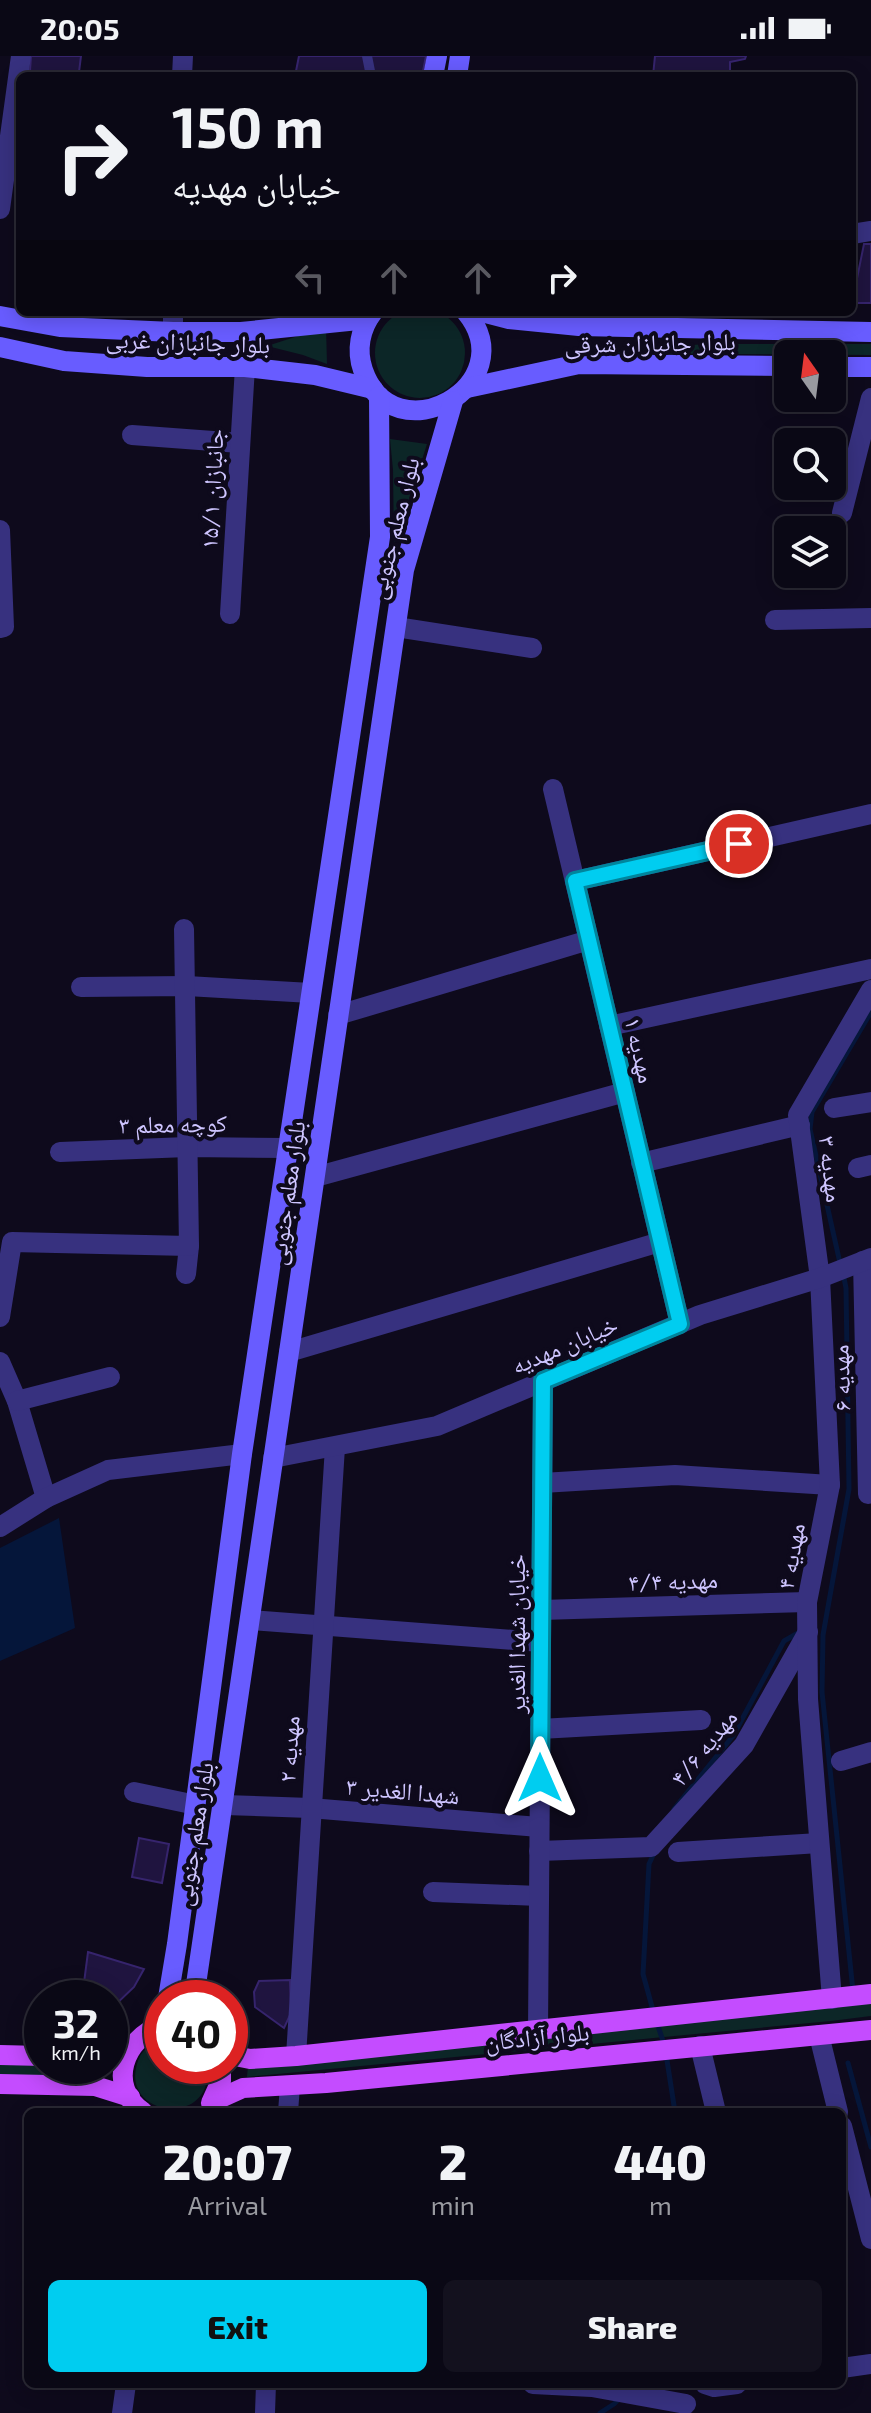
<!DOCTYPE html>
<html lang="en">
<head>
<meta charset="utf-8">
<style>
	:root { --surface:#0a0815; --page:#13111e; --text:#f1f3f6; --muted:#999aa0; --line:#2a2934; --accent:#00cdf0 }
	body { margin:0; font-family:"Exo 2","Noto Naskh Arabic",sans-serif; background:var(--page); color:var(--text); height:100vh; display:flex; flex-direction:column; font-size:30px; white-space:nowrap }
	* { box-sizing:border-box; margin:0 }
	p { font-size:26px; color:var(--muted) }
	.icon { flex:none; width:44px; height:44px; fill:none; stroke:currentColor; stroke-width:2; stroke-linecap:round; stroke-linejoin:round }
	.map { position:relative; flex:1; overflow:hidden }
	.details { position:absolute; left:24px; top:2052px; width:822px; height:280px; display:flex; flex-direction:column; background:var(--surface); border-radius:12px; box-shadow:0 4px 20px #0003,0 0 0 2px var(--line) }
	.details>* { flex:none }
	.hud { position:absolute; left:16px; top:16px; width:840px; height:244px; border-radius:12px; box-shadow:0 4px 20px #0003,0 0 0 2px var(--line); background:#0a0815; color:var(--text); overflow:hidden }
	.needle { width:52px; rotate:346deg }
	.controls { position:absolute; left:774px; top:284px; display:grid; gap:16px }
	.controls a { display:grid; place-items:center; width:72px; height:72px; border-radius:12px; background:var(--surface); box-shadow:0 4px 20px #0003,0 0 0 2px var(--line); font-size:40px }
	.speed { position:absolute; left:24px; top:1924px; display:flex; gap:16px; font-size:40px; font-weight:700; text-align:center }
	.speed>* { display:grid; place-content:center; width:104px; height:104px; border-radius:50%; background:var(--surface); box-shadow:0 4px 20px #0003,0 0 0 2px var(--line); line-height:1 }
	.speed small { font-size:20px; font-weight:400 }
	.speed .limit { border:12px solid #d22; background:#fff; color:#111 }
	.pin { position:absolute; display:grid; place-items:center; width:68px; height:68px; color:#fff; margin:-34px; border:4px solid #fff; border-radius:50%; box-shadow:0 2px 8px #0007 }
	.me { position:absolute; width:88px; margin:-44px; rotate:0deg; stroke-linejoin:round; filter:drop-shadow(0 0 6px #0008) }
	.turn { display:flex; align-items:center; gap:28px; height:168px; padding:0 24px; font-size:36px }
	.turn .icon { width:104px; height:104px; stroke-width:2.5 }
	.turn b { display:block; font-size:56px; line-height:68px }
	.lanes { display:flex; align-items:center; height:76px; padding:0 24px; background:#0003; justify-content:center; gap:40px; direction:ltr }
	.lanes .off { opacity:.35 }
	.eta { display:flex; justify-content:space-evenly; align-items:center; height:136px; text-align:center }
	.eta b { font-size:48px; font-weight:800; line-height:56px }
	.cta { display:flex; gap:16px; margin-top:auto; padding:16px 24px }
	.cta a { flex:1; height:92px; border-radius:12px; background:var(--accent); color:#111; font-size:32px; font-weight:800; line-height:92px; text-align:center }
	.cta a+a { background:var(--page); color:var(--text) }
	.status { display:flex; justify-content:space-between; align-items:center; height:56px; padding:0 40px; background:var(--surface); direction:ltr }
	.status svg { height:22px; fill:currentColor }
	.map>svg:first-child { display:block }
</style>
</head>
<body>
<div class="status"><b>20:05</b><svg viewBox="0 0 49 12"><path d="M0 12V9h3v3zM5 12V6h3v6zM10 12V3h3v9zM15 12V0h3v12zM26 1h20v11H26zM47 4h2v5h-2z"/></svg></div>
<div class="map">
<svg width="871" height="2357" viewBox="0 0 871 2357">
	<rect width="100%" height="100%" fill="#0e0a1c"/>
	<g fill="#0c2627">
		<circle cx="420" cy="297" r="45"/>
		<polygon points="326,271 327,308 303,299 267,290"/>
		<polygon points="704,288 871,288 871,299 609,297"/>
		<polygon points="390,383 427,388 394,491 393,414"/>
		<polygon points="871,1945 871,1960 831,1965 247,2021 248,2010"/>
		<path d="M162,1983V2010H207C215,2072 121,2062 137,2008C140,1995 150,1988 162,1983Z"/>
		<polygon points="0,2006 85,2010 84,2025 0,2023"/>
	</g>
	<polygon fill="#05163a" points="59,1462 75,1572 0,1605 0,1492"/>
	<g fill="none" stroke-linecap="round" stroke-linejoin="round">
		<g stroke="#05163a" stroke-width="5">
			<polyline points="840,1207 810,1073 812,1056 871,956"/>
			<polyline points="843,1217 846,1232 849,1433 823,1579 822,1636 853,1935"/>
			<polyline points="674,1753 733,1680 784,1585 798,1577"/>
			<polyline points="654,1958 643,1918 649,1808 655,1795"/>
			<polyline points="657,1967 664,1988"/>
			<polyline points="666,1998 675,2056"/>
			<polyline points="848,2007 871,2091"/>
			<polyline points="600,2357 614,2348 621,2341"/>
		</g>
	</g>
	<g fill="#1f143f" stroke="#36246d" stroke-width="2">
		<polygon points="31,0 81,0 79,16 30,15"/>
		<polygon points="299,0 426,0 422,20 295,20"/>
		<polygon points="655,0 746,0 745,3 730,6 730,20 653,20"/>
		<polygon points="864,188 871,188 871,247 852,247"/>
		<polygon points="139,1782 169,1788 162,1827 132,1821"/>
		<polygon points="88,1896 144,1913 134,1931 110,1954 110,1942 82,1942"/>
		<polygon points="290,1924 291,1957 284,1972 255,1951 254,1936 259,1925"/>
	</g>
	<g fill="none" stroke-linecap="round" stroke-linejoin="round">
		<polyline stroke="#37317f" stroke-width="10" points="367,0 371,20"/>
		<g stroke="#37317f" stroke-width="20">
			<polyline points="182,20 183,0"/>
			<polyline points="0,153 21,0"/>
			<polyline points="852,178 871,175"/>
			<polyline points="173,276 173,256"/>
			<polyline points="132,379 240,387"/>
			<polyline points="842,457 871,342"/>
			<polyline points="0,474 4,571 0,572"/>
			<polyline points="230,558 245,311"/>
			<polyline points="775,564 871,562"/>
			<polyline points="396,571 532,592"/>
			<polyline points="553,733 680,1268"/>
			<polyline points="575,825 871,758"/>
			<polyline points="81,931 187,930 311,937"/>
			<polyline points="338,959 589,884"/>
			<polyline points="609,970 871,913"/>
			<polyline points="834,1052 871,1046"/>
			<polyline points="60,1096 187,1091 288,1092"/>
			<polyline points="641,1107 800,1069"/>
			<polyline points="858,1112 871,1109"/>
			<polyline points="315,1121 625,1036"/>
			<polyline points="863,1205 868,1438"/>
			<polyline points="186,1218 189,1190"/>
			<polyline points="0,1261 12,1186 189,1190 184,873"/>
			<polyline points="289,1296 660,1186"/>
			<polyline points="0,1306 17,1345 46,1442"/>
			<polyline points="17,1345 110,1321"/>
			<polyline points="542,1427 675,1419 830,1429"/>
			<polyline points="0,1471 46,1442 108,1414 242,1398"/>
			<polyline points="541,1554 807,1546"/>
			<polyline points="250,1564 541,1586"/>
			<polyline points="540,1673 701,1664"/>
			<polyline points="841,1705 871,1696"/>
			<polyline points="134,1736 196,1749"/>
			<polyline points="224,1749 310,1752 539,1771"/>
			<polyline points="539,1795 651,1791 744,1689 808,1576"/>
			<polyline points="678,1796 819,1787"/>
			<polyline points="433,1836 539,1840"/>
			<polyline points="832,1943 808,1643 807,1546 830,1429 820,1222 798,1059 871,934"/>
			<polyline points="819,1979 838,2056"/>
			<polyline points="700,1990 716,2056"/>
			<polyline points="296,2000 335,1391"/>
			<polyline points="288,2056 290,2030"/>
			<polyline points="842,2070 871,2183"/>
			<polyline points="842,2312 871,2308"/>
			<polyline points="533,2328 592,2331 686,2348"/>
			<polyline points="705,2328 714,2331 737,2328"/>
			<polyline points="265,2357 266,2328"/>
		</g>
		<g stroke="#37317f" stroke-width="20">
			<polyline points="273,1402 437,1370 700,1259 820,1222 871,1202"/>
			<polyline points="538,1975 543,1325"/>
			<polyline points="122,2357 126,2328"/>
		</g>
		<g stroke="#685cff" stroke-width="20">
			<polyline points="433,20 437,0"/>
			<polyline points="457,20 460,0"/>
			<path d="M373,256C360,273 356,294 363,314C393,402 526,329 466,256"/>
			<polyline points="482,256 509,263 579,270 871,276"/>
			<polyline points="0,260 60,271 173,276 241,276 368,263"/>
			<polyline points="0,291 64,305 147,311 245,311 315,319 373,333"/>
			<polyline points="832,311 871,311"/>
			<polyline points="467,332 579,308 788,310"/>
			<polyline points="168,1942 177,1888 242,1398 380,481 379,340"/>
			<polyline points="194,1942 404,514 453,345"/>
		</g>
		<g stroke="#c44cff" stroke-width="20">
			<polyline points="0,1999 42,2000"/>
			<polyline points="230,1999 250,2003 296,2000 871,1938"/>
			<polyline points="0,2028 95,2030 130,2041"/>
			<polyline points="212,2046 243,2032 326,2027 871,1974"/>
			<polyline points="211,2047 221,2025 221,2010"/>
			<path d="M143,2056C106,2030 124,1982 162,1969"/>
		</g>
	</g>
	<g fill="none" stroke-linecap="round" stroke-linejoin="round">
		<g stroke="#00859c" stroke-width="20">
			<polyline id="route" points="540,1722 543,1325 680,1268 575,825 739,788"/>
		</g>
		<use href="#route" stroke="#00cdf0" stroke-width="14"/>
	</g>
	<g text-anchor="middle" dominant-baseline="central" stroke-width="8" stroke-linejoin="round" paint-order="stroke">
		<g font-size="24" fill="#cec5ff" stroke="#0e0a1c">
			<text transform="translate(188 285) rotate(2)">بلوار جانبازان غربی</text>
			<text transform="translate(650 286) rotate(-1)">بلوار جانبازان شرقی</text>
			<text transform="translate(211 433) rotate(-87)">جانبازان ۱۵/۱</text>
			<text transform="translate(393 472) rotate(-76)">بلوار معلم جنوبی</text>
			<text transform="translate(641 994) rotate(77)">مهدیه ۱</text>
			<text transform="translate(173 1067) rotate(-1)">کوچه معلم ۳</text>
			<text transform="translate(832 1113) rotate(83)">مهدیه ۳</text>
			<text transform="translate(286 1137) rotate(-82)">بلوار معلم جنوبی</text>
			<text transform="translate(564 1288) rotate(-23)">خیابان مهدیه</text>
			<text transform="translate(840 1322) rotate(-92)">مهدیه ۶</text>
			<text transform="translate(790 1500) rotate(-80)">مهدیه ۴</text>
			<text transform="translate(673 1524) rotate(-2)">مهدیه ۴/۴</text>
			<text transform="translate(515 1578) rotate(-90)">خیابان شهدا الغدیر</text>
			<text transform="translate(703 1691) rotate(-51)">مهدیه ۴/۶</text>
			<text transform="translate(288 1693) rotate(-86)">مهدیه ۲</text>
			<text transform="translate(403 1734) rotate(5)">شهدا الغدیر ۳</text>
			<text transform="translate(193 1778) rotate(-81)">بلوار معلم جنوبی</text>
			<text transform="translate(537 1980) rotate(-6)">بلوار آزادگان</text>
		</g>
	</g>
</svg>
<div class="controls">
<a><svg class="needle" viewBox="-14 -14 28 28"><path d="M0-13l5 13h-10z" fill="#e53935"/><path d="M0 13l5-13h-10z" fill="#999aa0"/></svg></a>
<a><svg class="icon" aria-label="search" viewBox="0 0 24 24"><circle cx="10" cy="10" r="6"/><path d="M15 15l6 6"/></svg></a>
<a><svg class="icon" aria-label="layers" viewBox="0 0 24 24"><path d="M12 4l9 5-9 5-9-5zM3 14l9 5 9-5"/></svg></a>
</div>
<div class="speed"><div>32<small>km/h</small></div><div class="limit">40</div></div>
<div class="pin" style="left:739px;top:788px;background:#d93025"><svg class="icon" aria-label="arrive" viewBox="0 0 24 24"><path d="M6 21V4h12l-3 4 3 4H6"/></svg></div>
<svg class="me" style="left:540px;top:1722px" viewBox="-20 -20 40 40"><path d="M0-17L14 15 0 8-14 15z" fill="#00cdf0" stroke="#fff" stroke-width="4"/></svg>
<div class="hud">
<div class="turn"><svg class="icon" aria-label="right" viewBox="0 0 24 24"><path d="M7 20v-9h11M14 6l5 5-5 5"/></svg><div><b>150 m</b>خیابان مهدیه</div></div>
<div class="lanes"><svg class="icon off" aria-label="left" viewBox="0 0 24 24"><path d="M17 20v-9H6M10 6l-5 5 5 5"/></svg><svg class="icon off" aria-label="ahead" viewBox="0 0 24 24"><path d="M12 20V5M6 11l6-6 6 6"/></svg><svg class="icon off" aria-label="ahead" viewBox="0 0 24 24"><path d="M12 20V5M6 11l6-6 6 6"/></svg><svg class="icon" aria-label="right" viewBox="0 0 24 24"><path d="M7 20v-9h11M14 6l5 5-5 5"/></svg></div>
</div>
<section class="details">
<div class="eta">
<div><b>20:07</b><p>Arrival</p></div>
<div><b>2</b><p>min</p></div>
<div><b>440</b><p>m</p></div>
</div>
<div class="cta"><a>Exit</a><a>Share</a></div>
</section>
</div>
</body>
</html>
